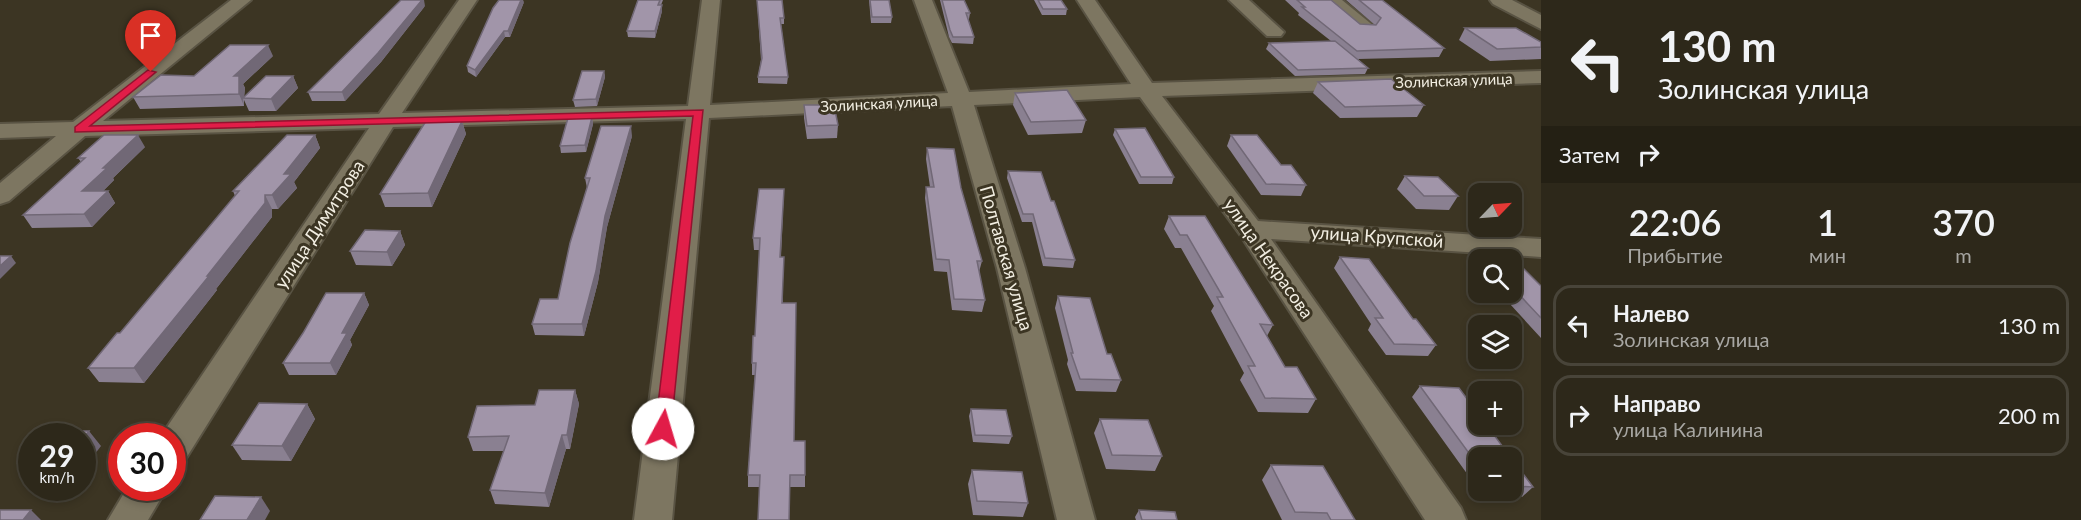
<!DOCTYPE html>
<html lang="ru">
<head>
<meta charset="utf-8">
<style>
	:root { --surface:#2d281a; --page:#353023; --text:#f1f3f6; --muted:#a7a6a2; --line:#484439 }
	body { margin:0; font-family:Lato,sans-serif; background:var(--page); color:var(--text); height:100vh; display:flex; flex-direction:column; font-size:22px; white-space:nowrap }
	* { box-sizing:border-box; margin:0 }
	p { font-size:20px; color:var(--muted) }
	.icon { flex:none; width:33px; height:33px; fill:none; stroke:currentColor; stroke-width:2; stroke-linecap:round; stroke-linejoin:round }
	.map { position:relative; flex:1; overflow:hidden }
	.drawer { display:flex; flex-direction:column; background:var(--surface); width:540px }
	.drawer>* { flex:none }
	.banner { background:#2d281a; color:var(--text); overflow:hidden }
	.needle { width:39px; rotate:65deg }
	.tools { position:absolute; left:1468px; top:183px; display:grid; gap:12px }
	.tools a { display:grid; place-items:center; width:54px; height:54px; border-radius:12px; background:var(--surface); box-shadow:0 3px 9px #0003,0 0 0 2px var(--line); font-size:30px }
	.speed { position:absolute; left:18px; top:423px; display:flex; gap:12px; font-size:30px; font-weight:700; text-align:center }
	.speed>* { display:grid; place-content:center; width:78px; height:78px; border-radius:50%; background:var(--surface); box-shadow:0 3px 9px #0003,0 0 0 2px var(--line); line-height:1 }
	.speed small { font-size:15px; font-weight:400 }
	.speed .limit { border:9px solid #d22; background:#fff; color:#111 }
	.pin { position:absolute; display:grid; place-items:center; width:51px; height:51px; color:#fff; margin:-62px -26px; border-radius:50% 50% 50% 0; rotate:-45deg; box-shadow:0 0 6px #0007 }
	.pin .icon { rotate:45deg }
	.me { position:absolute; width:66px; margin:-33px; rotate:6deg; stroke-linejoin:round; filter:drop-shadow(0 0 4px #0008) }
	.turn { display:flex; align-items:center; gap:21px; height:126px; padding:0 18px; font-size:27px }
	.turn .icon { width:78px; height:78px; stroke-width:2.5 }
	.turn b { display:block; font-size:42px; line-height:51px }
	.then { display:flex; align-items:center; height:57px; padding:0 18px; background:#0003; gap:12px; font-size:22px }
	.eta { display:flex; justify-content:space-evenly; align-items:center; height:102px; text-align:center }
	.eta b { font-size:36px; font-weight:600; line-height:42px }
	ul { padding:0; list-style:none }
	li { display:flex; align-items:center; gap:18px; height:81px; margin:0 12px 9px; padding:0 6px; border:3px solid var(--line); border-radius:18px }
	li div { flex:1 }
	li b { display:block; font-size:22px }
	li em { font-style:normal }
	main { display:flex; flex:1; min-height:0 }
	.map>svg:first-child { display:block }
</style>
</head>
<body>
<main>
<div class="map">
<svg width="1541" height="520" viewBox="0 0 1541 520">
	<rect width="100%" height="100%" fill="#3c3523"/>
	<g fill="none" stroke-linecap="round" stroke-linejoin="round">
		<g stroke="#595343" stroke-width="4">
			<g id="minor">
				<polygon points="231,0 251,0 103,121 379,114 459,0 477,0 402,113 688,106 702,0 720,0 710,105 948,93 914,0 932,0 969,92 1131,84 1077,0 1095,0 1152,83 1541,71 1541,83 1162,96 1258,221 1541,239 1541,257 1271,239 1461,508 1466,520 1425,520 1239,233 1140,97 974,105 1025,268 1095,520 1057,520 997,268 952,106 709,118 672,520 634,520 686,119 393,127 185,460 172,465 172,436 161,436 369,128 85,136 9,201 0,204 0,183 56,136 0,138 0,124 73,122"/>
				<polygon points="1229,0 1249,0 1284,32 1281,36 1267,36"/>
				<polygon points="1322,0 1342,0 1375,27 1372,31 1358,31"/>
				<polygon points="1490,0 1512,0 1541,15 1541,29 1493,4"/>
				<polygon points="127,488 167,488 148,520 108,520"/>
			</g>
		</g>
		<use href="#minor" fill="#7d7661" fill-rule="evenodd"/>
	</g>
	<g fill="#8a8091">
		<polygon points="638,0 663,0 661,5 662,5 662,11 655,38 628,37 627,31"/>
		<polygon points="757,0 784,18 784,24 781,24 788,77 787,84 758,83 758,77 761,60"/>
		<polygon points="869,0 889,0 892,17 891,23 871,23"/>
		<polygon points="940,0 964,0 970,13 969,19 968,19 974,37 973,44 952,43 949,37"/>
		<polygon points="1034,0 1061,0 1067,9 1066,15 1042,15"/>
		<polygon points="1285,0 1331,0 1360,24 1375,25 1346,0 1382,0 1444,48 1439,57 1358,59 1368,68 1365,74 1295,76 1266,49 1269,43 1331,41 1298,15 1299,13"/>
		<polygon points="524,2 510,37 505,37 476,77 468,72 467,66"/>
		<polygon points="425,6 381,62 345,101 312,101 308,92"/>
		<polygon points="1465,28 1541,42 1541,59 1490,61 1459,40"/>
		<polygon points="273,56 243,84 245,88 244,97 293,76 298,88 276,111 249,111 244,100 244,106 140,109 133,97 194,76"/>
		<polygon points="604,71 605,77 597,106 575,107 573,100"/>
		<polygon points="1318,82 1424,105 1417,117 1340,118 1313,93"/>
		<polygon points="1015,93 1086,120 1082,133 1028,135 1013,105"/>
		<polygon points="804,105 838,125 837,138 807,139 804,118"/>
		<polygon points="592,117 593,124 586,152 561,153 560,146"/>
		<polygon points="462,121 466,134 432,207 385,207 380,194"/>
		<polygon points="1115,129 1174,177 1172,184 1139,184 1113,135"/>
		<polygon points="315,135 320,148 294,182 297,188 278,209 272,209 272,217 216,289 217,290 144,383 99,382 88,368 120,333 235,196 233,191"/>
		<polygon points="1231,135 1281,165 1306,185 1301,196 1261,195 1227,146"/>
		<polygon points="632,136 607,227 598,282 584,336 535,335 532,324 558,299 587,188 585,178"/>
		<polygon points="145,147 113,178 114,180 103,191 108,191 115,203 92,227 32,228 23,215 81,162 78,158"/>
		<polygon points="927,148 961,188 982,261 979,272 985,300 982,312 952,310 947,272 934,271 925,198 926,187 930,187 926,159"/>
		<polygon points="1008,171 1051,201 1075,260 1073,268 1043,266 1032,222 1022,222 1007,178"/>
		<polygon points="1405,176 1458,196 1449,210 1416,209 1397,189"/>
		<polygon points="784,189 781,257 783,303 794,441 805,475 805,487 748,487 748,475 755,375 752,375 752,363 755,336 760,250 754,250 753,238"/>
		<polygon points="1169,216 1273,325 1267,336 1285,367 1316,399 1308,413 1258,412 1240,380 1244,373 1211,311 1214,306 1181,248 1175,248 1164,229"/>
		<polygon points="400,231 405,245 392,266 356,265 350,251"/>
		<polygon points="1340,257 1413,319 1436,345 1428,356 1386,355 1368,330 1371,324 1334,268"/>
		<polygon points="1512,261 1541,286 1541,338 1499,292 1512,292"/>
		<polygon points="364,293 369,305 350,340 352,345 336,375 289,375 283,363"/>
		<polygon points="1058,296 1107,354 1121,380 1116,392 1076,391 1067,364 1068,360 1055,308"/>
		<polygon points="1420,386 1479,458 1479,490 1512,490 1512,459 1533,487 1522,497 1483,496 1412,397"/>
		<polygon points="575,390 579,404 570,449 566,449 549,507 495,504 490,490 504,451 473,451 468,437 535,405"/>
		<polygon points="307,404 315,419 291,461 242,460 232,445"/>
		<polygon points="971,409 1012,436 1009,444 973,442 969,416"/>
		<polygon points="1100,419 1162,456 1155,471 1106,469 1094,433"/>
		<polygon points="32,447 32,478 18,463"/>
		<polygon points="1271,465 1355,520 1282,520 1262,480"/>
		<polygon points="972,470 1028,503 1023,517 973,515 968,484"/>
		<polygon points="1139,510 1177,520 1136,520 1135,517"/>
	</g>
	<g fill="#716876">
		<polygon points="422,0 424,0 425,6 381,62 345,101 342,92"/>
		<polygon points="521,0 523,0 524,2 510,37 508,31"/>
		<polygon points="662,5 662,11 655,38 655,31"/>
		<polygon points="504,31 505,37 476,77 475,70"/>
		<polygon points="268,45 273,56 243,84 245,88 244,98 243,98 244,106 239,94 234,76"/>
		<polygon points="604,71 605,77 597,106 596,99"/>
		<polygon points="293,76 298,88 276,111 271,99"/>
		<polygon points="592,117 593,124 586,152 585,145"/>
		<polygon points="462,121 466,134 432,207 428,193"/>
		<polygon points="631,126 632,136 607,227 598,282 584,336 582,324 605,216"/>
		<polygon points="138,135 145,147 113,178 114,180 90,204 82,191 103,168"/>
		<polygon points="315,135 320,148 294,182 297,188 278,209 272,195 284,174"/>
		<polygon points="108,191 115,203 92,227 84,214"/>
		<polygon points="265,195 272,209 272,217 216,289 217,290 144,383 134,368"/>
		<polygon points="400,231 405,245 392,266 387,252"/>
		<polygon points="11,256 16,263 0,279 0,266"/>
		<polygon points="364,293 369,305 350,340 352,345 336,375 330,363 342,333"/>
		<polygon points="575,390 579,404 570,449 567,435"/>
		<polygon points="307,404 315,419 291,461 282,446"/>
		<polygon points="89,431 101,446 82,471 82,440"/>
		<polygon points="562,435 566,449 549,507 545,493"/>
		<polygon points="261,497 270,511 265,520 247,520"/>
		<polygon points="31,510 41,520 23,520"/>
	</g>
	<g fill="#a195a9" stroke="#716876" stroke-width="1.5">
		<polygon points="401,0 422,0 378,53 342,92 308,92"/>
		<polygon points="499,0 521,0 508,31 504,31 475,70 467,66 493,8"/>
		<polygon points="638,0 660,0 658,5 662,5 655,31 627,31"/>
		<polygon points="757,0 782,0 784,18 780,18 788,77 758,77 762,58"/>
		<polygon points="870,0 889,0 892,17 872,17"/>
		<polygon points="942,0 964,0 970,13 966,13 974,37 953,37 950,30"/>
		<polygon points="1038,0 1061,0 1067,9 1043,9"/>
		<polygon points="1297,0 1331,0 1360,24 1376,25 1381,18 1359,0 1382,0 1444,48 1357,51 1302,7 1305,7"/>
		<polygon points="1465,28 1516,28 1541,42 1541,47 1497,49"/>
		<polygon points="1335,41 1368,68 1298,70 1269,43"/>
		<polygon points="230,45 268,45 234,76 239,76 239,94 133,97 161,75 194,76"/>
		<polygon points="582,71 604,71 596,99 573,100"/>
		<polygon points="266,76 293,76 271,99 243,98"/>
		<polygon points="1391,79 1424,105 1345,107 1318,82"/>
		<polygon points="1067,90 1086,120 1031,122 1015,93"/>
		<polygon points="804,105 834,105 838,125 807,126"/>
		<polygon points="592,117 585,145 560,146 568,118"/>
		<polygon points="426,121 462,121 428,193 380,194"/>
		<polygon points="601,126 631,126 605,216 596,271 582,324 532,324 540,299 558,299 570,243 590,178 585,178"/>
		<polygon points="1145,128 1174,177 1141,177 1115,129"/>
		<polygon points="104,135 138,135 103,168 107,168 82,191 108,191 84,214 23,215 85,158 78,158"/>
		<polygon points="287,135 315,135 284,174 291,174 272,195 265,195 265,203 207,276 209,276 134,368 88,368 117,333 120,333 239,191 233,191"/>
		<polygon points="1231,135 1257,135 1281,165 1291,165 1306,185 1266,184"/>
		<polygon points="927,148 954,149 961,188 982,261 977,261 985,300 954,299 949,260 936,259 926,187 934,187"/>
		<polygon points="1008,171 1041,172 1051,201 1054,201 1075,260 1045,258 1033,214 1023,214"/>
		<polygon points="1405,176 1438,177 1458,196 1424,196"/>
		<polygon points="759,189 784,189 780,257 784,257 782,303 796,303 794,441 805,441 805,475 790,475 789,520 758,520 760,475 748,475 756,363 752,363 753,336 755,336 760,238 753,238"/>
		<polygon points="1169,216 1205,216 1273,325 1260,324 1285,367 1297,367 1316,399 1265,398 1248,366 1255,366 1217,297 1223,297 1187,235 1180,235"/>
		<polygon points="365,230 400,231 387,252 350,251"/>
		<polygon points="0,256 11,256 0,266"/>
		<polygon points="1340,257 1369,259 1413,319 1416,319 1436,345 1394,344 1375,318 1383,318"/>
		<polygon points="1512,261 1516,261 1541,286 1541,318 1512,287"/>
		<polygon points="326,293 364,293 342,333 347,333 330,363 283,363 303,333"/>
		<polygon points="1058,296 1090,298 1107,354 1111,354 1121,380 1080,379 1071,353 1073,353"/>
		<polygon points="1420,386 1459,388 1479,415 1479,424 1486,424 1511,458 1479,458 1479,467"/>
		<polygon points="539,390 575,390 567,435 562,435 545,493 490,490 509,436 468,437 477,406 535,405"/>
		<polygon points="259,403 307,404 282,446 232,445"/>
		<polygon points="971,409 1006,410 1012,436 975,435"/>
		<polygon points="1100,419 1148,420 1162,456 1112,455"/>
		<polygon points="44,431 89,431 82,440 82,436 40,436"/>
		<polygon points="32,447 32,463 18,463"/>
		<polygon points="1512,459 1533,487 1512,486"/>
		<polygon points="1271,465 1323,466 1355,520 1331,520 1327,513 1295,512"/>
		<polygon points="972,470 1022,472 1028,503 977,501"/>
		<polygon points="215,496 261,497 247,520 200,520"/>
		<polygon points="0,510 31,510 23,520 0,520"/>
		<polygon points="1139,510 1175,512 1177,520 1142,520"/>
	</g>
	<polygon fill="#e11d48" stroke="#92132f" stroke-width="1.5" points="148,70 156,72 90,126 703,110 671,429 669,434 663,436 657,434 655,429 693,116 75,132 75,127"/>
	<g text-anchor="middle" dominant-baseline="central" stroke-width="6" stroke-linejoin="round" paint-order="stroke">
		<g font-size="15" fill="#f2eee2" stroke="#3c3523">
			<text transform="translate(1454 80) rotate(-2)">Золинская улица</text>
			<text transform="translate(879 103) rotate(-3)">Золинская улица</text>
		</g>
		<g font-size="18" fill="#f2eee2" stroke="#3c3523">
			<text transform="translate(319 224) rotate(-57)">улица Димитрова</text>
			<text transform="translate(1377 236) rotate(4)">улица Крупской</text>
			<text transform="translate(1007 258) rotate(74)">Полтавская улица</text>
			<text transform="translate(1269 258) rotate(55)">улица Некрасова</text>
		</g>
	</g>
</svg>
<div class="tools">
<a><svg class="needle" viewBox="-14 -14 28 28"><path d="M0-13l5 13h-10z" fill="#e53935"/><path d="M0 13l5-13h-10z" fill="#a7a6a2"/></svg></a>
<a><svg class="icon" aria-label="search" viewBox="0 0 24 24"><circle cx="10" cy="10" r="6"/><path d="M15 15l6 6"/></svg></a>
<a><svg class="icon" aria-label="layers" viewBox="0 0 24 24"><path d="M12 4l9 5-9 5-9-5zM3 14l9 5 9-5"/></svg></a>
<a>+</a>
<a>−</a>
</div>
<div class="speed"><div>29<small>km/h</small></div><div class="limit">30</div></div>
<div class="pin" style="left:151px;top:72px;background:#d93025"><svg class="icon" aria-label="arrive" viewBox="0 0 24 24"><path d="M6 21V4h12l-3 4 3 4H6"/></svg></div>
<svg class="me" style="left:663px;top:429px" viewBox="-20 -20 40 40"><circle r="19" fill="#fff"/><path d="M0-13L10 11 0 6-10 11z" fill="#e11d48"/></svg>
</div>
<section class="drawer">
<div class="banner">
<div class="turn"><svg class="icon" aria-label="left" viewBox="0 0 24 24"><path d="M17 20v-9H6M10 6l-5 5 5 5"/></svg><div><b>130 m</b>Золинская улица</div></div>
<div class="then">Затем<svg class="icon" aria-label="right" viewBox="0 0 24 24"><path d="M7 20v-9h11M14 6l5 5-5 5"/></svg></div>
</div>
<div class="eta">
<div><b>22:06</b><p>Прибытие</p></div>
<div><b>1</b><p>мин</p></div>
<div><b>370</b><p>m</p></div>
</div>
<ul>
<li><svg class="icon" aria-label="left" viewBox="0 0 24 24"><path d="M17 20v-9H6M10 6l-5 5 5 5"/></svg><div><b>Налево</b><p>Золинская улица</p></div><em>130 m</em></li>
<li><svg class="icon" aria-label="right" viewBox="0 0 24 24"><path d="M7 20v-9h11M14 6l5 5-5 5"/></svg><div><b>Направо</b><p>улица Калинина</p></div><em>200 m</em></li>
</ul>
</section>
</main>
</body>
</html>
